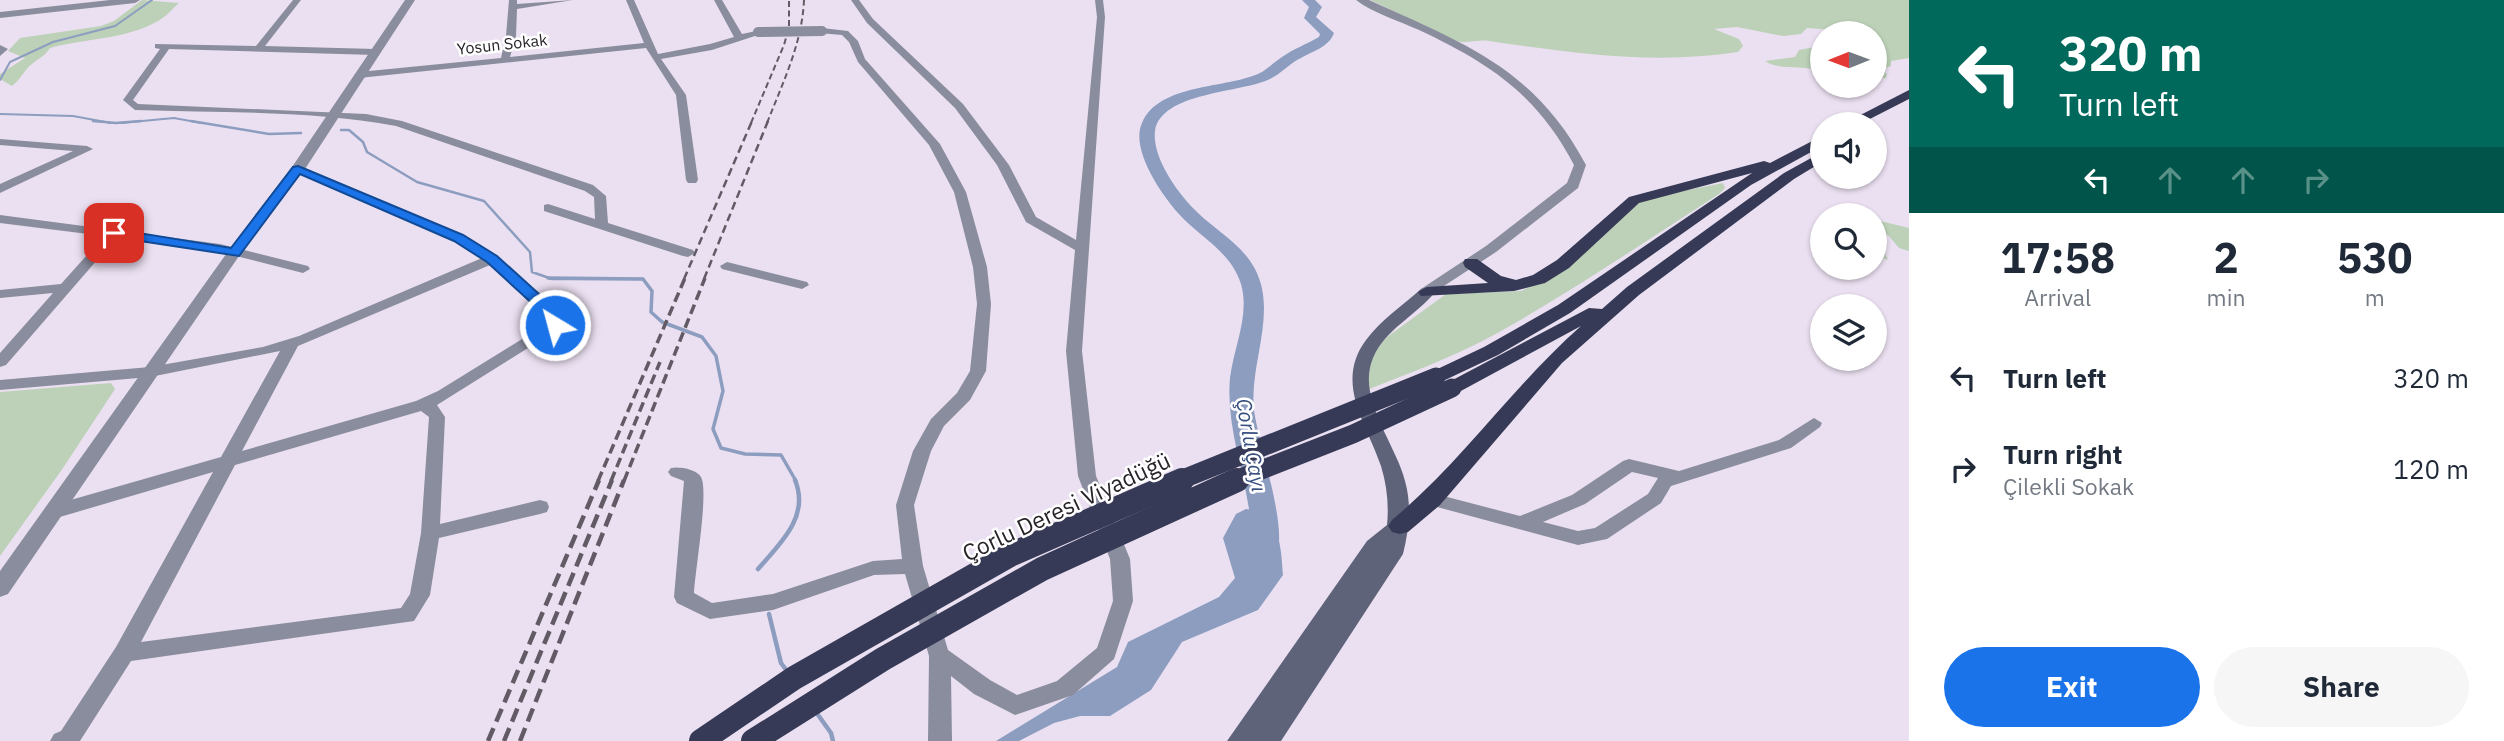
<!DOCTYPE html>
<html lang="en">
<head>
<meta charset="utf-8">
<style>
	:root { --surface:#fff; --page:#f6f6f7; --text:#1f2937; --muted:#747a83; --accent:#1a73e8 }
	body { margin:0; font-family:"IBM Plex Sans",sans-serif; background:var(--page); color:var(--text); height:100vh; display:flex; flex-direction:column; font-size:26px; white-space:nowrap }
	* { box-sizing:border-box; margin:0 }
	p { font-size:23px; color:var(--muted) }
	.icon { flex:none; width:38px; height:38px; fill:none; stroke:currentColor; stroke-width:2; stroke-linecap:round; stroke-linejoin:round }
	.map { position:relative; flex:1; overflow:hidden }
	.sheet { display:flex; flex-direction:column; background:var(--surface); width:595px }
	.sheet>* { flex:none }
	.banner { background:#00695c; color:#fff; overflow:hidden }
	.needle { width:46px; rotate:269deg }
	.tools { position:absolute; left:1810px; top:21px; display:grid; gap:14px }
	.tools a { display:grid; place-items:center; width:77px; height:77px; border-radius:50%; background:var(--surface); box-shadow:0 2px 5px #0004; font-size:35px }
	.pin { position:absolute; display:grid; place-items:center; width:60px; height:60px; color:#fff; margin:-30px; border-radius:14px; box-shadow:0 4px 10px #0006 }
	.me { position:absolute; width:77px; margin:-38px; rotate:323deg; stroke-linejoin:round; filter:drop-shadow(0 0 5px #0008) }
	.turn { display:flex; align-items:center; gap:24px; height:147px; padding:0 35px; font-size:32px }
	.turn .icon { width:91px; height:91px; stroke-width:2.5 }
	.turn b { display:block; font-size:49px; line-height:60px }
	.lanes { display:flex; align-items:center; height:66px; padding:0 35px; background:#0003; justify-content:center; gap:35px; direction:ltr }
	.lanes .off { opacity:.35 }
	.eta { display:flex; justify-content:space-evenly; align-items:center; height:119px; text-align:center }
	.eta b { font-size:42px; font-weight:700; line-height:49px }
	.button { display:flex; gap:14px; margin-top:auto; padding:14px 35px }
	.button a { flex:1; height:80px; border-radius:42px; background:var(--accent); color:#fff; font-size:28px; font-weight:700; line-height:80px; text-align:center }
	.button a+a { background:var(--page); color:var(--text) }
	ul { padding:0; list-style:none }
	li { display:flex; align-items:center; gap:21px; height:91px; padding:0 35px }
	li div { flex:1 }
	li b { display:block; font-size:26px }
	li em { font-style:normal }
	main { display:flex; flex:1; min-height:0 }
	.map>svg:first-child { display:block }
</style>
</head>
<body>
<main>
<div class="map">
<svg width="1909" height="741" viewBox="0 0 1909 741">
	<rect width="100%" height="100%" fill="#ebe0f1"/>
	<g fill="#bcd1b8">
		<path d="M142,0L179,3C172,9 166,17 158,21C125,40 85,38 50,48C45,56 39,58 32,64C24,70 22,78 12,86L0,79V74L25,58L8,51L20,38L101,26L114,21Z"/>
		<path d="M1370,0H1909V58L1891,61V66L1881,69L1887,74L1886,78H1874V33L1807,28L1801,34L1783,36L1737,27L1714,29L1739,39L1743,46L1738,52C1655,65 1572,53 1489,41C1479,39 1466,44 1457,41C1428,29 1399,13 1370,0Z"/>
		<path d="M1809,48H1822V73C1808,63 1781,72 1765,61L1795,57L1799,50Z"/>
		<path d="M1723,183L1725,188L1719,194C1644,242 1570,293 1492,336C1451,358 1407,374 1364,391L1372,348L1446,294L1521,291L1538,283L1634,205L1652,197Z"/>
		<polygon points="1880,221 1909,228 1909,251 1899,248 1888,235 1878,238 1888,260 1874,254 1874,222"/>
		<polygon points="111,383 115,389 63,468 0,556 0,392"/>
	</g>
	<path fill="#8c9dbf" d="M1246,509C1281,513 1281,549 1283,575L1258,610L1182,642L1151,690L1110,716H1080L1054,723L1019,741H996L1117,667L1128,642L1219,597L1235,578L1223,538L1236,514Z"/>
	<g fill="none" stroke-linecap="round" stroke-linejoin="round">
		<g stroke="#8c9dbf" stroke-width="2">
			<polyline points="0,80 10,62 53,42 115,26 152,0"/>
			<polyline points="0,114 73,116 111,123"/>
			<polyline points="121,123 174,118 201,123"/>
		</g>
		<g stroke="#8c9dbf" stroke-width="2.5">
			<polyline points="93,121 116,123 141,121"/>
			<polyline points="191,121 269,134 301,133"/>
			<polyline points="341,130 349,130 363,142 367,152 417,182 484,201 530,252 532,272 552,279 643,279"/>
		</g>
		<polyline stroke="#8c9dbf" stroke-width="3.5" points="548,278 643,279 652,291 651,312 662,322 702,337 716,356 723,391 713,429 721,448 745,454 781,455 796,481"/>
		<g stroke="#8c9dbf" stroke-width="4.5">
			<path d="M758,569C781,543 810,516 795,480"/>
			<polyline points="769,614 781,663 787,671"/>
			<polyline points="816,712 831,733 833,741"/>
		</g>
		<path fill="#8c9dbf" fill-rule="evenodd" d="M1302,0H1315L1322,7L1316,17L1334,33C1329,47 1313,51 1301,58C1290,63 1282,73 1270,79C1241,93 1161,92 1155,131C1152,156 1175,189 1191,206C1212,229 1240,241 1255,269C1278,313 1249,363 1254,410C1258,442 1289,531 1276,555L1266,558L1256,555C1249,542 1251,524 1249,509C1242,465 1226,422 1230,378C1234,346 1250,315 1241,284C1230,250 1200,238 1178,213C1161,194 1130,149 1142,123C1159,83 1226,89 1260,73C1268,69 1274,62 1282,57C1293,49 1307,44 1319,37L1320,34L1304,18L1309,7Z"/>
		<g fill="#8a8d9d" fill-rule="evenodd">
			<path d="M293,0H301L265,46L375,49L380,52L375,55L169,49L133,100L138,104L366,114L402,121L593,185L606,196L608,223L693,250L695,253L688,257L683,256L544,211V205L548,204L595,219L594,197L585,191L396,126C311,110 221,113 135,110L123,100L160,49L155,48V44L256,46Z"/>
			<polygon points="509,0 517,0 517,4 573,0 517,9 516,36 510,57 644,43 626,0 634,0 658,54 710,44 734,37 714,0 722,0 742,34 761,30 761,34 712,50 661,59 686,95 698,180 696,183 688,183 686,180 676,95 646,48 359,78 354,75 359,72 501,58 506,36"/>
			<path d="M851,0H859L873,19L963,104L1009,165L1036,217L1076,240L1097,17L1095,0H1103L1105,17L1082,351L1096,476L1130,559L1133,601L1114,659L1073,695L1015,715L974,694L951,676L952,741H928L929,656L905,574L874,575L773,610L710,619L677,603L674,597L684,481L671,476L668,472L671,468C678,466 697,469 701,477C709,492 695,571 694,593L712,603L773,594L873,561L902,559L896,505L913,451L931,419L957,393L970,371L977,304L973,267L954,192L929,145L858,62L849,42L842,35L819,33V29L822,28L848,31L858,41L865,59L940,144L966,192L987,267L991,304L986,371L970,400L944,426L931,451L914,505L923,566L948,650L990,680L1017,695L1057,681L1097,648L1113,601L1110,559L1078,476L1066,351L1075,250L1026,222L997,165L955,108L867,23Z"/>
			<polygon points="0,45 8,49 0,56"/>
			<polygon points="0,139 87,146 93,149 0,193 0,184 73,151 0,145"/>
			<path d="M298,165L464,235L497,256L561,314L563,317L560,328L437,405L445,417L440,524L540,500L547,502L549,507L547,512L540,514L439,538L430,595L414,621L131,661L80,741H50L54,734L61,731L116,647L213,472L53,519L46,517L44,512L46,507L221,457L280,351L150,377L0,390V380L150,367L263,347L299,336L482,258L454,241L294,171L292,169ZM490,265L549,318L548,323L438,391L416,401L242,451L298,346ZM421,411L429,417L421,533L410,594L401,608L141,642L235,465Z"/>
			<polygon points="0,215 220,244 308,266 310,269 303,273 220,252 117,237 6,365 0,367 0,353 53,293 0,298 0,290 61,284 104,236 0,223"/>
			<polygon points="727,262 807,282 809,285 802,289 722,269 720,266"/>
			<path d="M1814,418L1822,423L1820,427L1791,448L1671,486L1661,503L1607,539L1578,545L1426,504L1423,499L1426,494L1432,493L1520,516L1572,495L1623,461L1629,459L1679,471L1779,440ZM1632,472L1658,478L1648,494L1595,528L1578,531L1543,522L1585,504Z"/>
		</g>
		<g fill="#8a8d9d" fill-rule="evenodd">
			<polygon points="110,0 140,0 135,3 0,18 0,12"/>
			<polygon points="405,0 415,0 305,169 239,256 8,594 0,597 0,571 229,250 292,167"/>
			<path d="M1356,0H1369C1463,43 1535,68 1586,165L1578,188L1496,252L1427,297L1421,295L1419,292L1421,289L1486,246L1567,183L1574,165C1537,94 1489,63 1419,30C1399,21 1373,13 1356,0Z"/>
		</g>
		<path fill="#5f637a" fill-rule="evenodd" d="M1427,287L1435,292C1416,316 1385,329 1373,358C1356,398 1396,444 1405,481C1412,506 1409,529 1403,554L1281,741H1227L1367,541L1387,525C1389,505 1387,486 1381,466C1367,424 1334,383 1366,340C1381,320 1403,305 1421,289Z"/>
		<g fill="#363a56" fill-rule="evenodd">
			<polygon points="1909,90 1909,99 1860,124 1843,124"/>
			<polygon points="1822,136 1822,146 1751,185 1570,313 1498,355 1443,381 1436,383 1426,377 1429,373 1484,347 1558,305 1752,173 1639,203 1569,268 1545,283 1514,291 1421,296 1418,292 1427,287 1488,283 1465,267 1463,263 1465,259 1477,259 1501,276 1516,280 1533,275 1557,260 1629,197 1764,161 1770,163"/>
			<path d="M1822,152V162L1794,179L1639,295L1562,363L1440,505L1408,532L1400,534L1392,532L1388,526L1392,520C1462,462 1513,386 1581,326L1459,392H1445L1442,388L1445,384L1589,308L1602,309L1627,287L1784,173Z"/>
		</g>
		<g stroke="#625b65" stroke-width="2" stroke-dasharray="6 3.5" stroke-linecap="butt">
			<polyline points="751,123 784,45 789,27 789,0"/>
			<path d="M767,123C783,82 802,44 804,0"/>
		</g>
		<g stroke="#625b65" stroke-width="2.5" stroke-dasharray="8 4.5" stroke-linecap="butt">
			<polyline points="684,279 752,121"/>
			<polyline points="704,279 768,121"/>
		</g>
		<g stroke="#625b65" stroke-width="3.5" stroke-dasharray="10 5" stroke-linecap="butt">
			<polyline points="598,481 685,278"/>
			<polyline points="611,481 660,362"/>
			<polyline points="624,481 705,278"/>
		</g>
		<g stroke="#625b65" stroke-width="4.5" stroke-dasharray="14 7" stroke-linecap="butt">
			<polyline points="488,741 599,480"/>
			<polyline points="504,741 612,480"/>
			<polyline points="520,741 624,480"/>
		</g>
		<polyline stroke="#8a8d9d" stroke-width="10" points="758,32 822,31"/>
		<g stroke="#363a56" stroke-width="19">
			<polyline points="1178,481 1436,377"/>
			<polyline points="1233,481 1353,434 1452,388"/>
		</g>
		<g stroke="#363a56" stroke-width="24">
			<polyline points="701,741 794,678 1010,555 1182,480"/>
			<polyline points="753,741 883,659 1042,569 1237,480"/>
		</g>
	</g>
	<polygon fill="#1a73e8" stroke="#114b97" stroke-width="2" points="298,166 463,235 497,256 561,314 563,325 555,329 550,328 548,318 487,262 454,241 300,174 239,256 114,237 108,233 114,229 231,248 293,167"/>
	<g text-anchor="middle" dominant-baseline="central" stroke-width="5" stroke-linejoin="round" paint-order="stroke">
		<g font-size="16" fill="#272329" stroke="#fff">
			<text transform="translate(502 44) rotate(-6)">Yosun Sokak</text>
		</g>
		<g font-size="21" font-style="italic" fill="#374f7e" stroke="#fff">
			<text transform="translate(1252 445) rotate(80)">Çorlu Çayı</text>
		</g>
		<g font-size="23" fill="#272329" stroke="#fff">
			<text transform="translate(1066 506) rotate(-25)">Çorlu Deresi Viyadüğü</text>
		</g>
	</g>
</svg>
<div class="tools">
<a><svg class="needle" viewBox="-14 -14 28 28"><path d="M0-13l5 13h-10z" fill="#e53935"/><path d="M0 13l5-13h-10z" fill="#747a83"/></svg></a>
<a><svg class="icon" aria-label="sound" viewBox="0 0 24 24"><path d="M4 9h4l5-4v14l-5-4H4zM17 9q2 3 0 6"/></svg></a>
<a><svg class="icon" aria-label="search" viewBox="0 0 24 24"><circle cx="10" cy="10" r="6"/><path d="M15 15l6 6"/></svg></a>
<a><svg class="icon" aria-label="layers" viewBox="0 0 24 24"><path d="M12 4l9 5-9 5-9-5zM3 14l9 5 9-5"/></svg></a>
</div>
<div class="pin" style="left:114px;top:233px;background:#d93025"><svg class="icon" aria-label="arrive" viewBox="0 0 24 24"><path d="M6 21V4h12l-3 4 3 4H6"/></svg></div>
<svg class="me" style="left:555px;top:325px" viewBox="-20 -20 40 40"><circle r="17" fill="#1a73e8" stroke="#fff" stroke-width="3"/><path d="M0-11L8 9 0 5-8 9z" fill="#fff"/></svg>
</div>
<section class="sheet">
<div class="banner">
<div class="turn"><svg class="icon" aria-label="left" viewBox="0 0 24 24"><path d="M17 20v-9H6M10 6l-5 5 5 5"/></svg><div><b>320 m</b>Turn left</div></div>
<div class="lanes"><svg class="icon" aria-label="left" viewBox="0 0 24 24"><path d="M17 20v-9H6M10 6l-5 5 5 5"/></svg><svg class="icon off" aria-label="ahead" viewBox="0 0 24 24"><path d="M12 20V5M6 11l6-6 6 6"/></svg><svg class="icon off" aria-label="ahead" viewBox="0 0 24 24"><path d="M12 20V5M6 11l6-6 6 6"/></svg><svg class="icon off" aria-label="right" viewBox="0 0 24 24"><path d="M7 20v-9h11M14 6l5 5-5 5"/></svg></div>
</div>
<div class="eta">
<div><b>17:58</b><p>Arrival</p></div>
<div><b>2</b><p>min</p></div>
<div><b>530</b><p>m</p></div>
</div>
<ul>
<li><svg class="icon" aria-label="left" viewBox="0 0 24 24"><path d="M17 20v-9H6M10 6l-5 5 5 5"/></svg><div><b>Turn left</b></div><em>320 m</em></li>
<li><svg class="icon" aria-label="right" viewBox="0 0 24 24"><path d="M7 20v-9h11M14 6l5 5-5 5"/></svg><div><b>Turn right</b><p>Çilekli Sokak</p></div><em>120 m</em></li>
</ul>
<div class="button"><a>Exit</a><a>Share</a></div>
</section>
</main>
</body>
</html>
